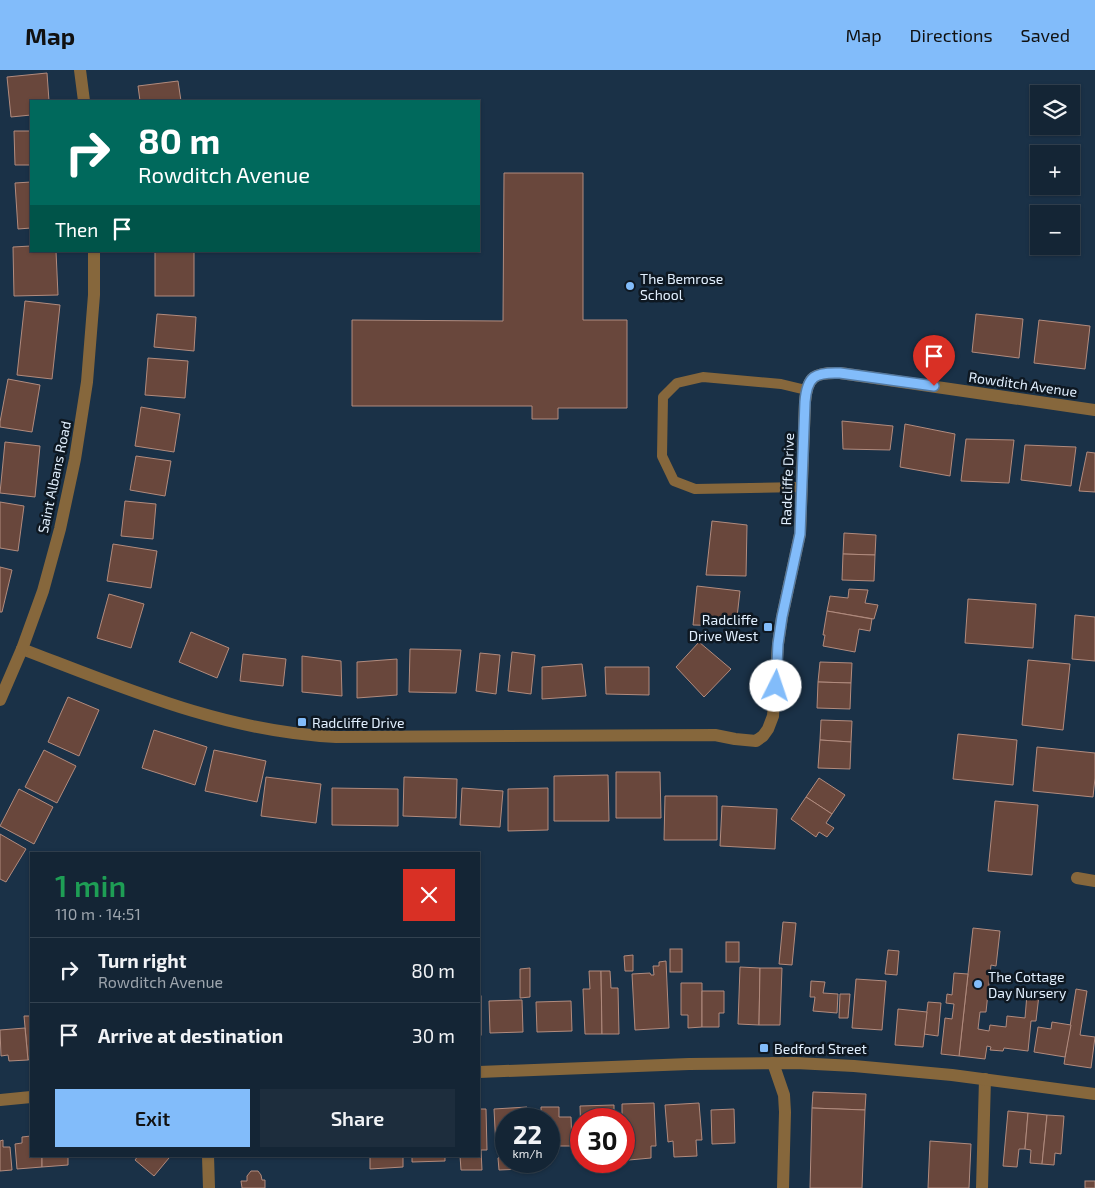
<!DOCTYPE html>
<html lang="en">
<head>
<meta charset="utf-8">
<style>
	:root { --surface:#142535; --page:#1d2d3d; --text:#f1f3f6; --muted:#9da5ad; --line:#334250; --accent:#82bcfa }
	body { margin:0; font-family:"Exo 2",sans-serif; background:var(--page); color:var(--text); height:100vh; display:flex; flex-direction:column; font-size:19px; white-space:nowrap }
	* { box-sizing:border-box; margin:0 }
	p { font-size:16px; color:var(--muted) }
	.icon { flex:none; width:28px; height:28px; fill:none; stroke:currentColor; stroke-width:2; stroke-linecap:round; stroke-linejoin:round }
	.map { position:relative; flex:1; overflow:hidden }
	.side { position:absolute; left:30px; top:782px; width:450px; height:305px; display:flex; flex-direction:column; background:var(--surface); border-radius:0px; box-shadow:0 1px 4px #0004,0 0 0 1px var(--line) }
	.side>* { flex:none }
	.hud { position:absolute; left:30px; top:30px; width:450px; height:152px; border-radius:0px; box-shadow:0 1px 4px #0004,0 0 0 1px var(--line); background:#00695c; color:#fff; overflow:hidden }
	.controls { position:absolute; left:1030px; top:15px; display:grid; gap:10px }
	.controls a { display:grid; place-items:center; width:50px; height:50px; border-radius:0px; background:var(--surface); box-shadow:0 1px 4px #0004,0 0 0 1px var(--line); font-size:25px }
	.speed { position:absolute; left:495px; top:1038px; display:flex; gap:10px; font-size:25px; font-weight:700; text-align:center }
	.speed>* { display:grid; place-content:center; width:65px; height:65px; border-radius:50%; background:var(--surface); box-shadow:0 1px 4px #0004,0 0 0 1px var(--line); line-height:1 }
	.speed small { font-size:12px; font-weight:400 }
	.speed .limit { border:8px solid #d22; background:#fff; color:#111 }
	.pin { position:absolute; display:grid; place-items:center; width:42px; height:42px; color:#fff; margin:-51px -21px; border-radius:50% 50% 50% 0; rotate:-45deg; box-shadow:0 0 5px #0007 }
	.pin .icon { rotate:45deg }
	.me { position:absolute; width:55px; margin:-28px; rotate:4deg; stroke-linejoin:round; filter:drop-shadow(0 0 4px #0008) }
	.turn { display:flex; align-items:center; gap:18px; height:105px; padding:0 25px; font-size:22px }
	.turn .icon { width:65px; height:65px; stroke-width:2.5 }
	.turn b { display:block; font-size:35px; line-height:42px }
	.then { display:flex; align-items:center; height:48px; padding:0 25px; background:#0003; gap:10px; font-size:19px }
	.round { display:grid; place-items:center; flex:none; width:52px; height:52px; border-radius:0px; background:var(--page) }
	.summary { display:flex; align-items:center; justify-content:space-between; height:85px; padding:0 25px }
	h1 { font-size:30px; font-weight:600; line-height:38px; color:#1e9e55 }
	.button { display:flex; gap:10px; margin-top:auto; padding:10px 25px }
	.button a { flex:1; height:58px; border-radius:0px; background:var(--accent); color:#111; font-size:20px; font-weight:600; line-height:58px; text-align:center }
	.button a+a { background:var(--page); color:var(--text) }
	ul { padding:0; list-style:none }
	li { display:flex; align-items:center; gap:15px; height:65px; padding:0 25px; border-top:1px solid var(--line) }
	li div { flex:1 }
	li b { display:block; font-size:19px }
	li em { font-style:normal }
	header { display:flex; align-items:center; gap:30px; box-sizing:border-box; height:70px; padding:0 25px; background:var(--accent); color:#111 }
	header strong { font-size:24px }
	nav { display:flex; gap:28px; margin-inline-start:auto; font-size:18px }
	.map>svg:first-child { display:block }
</style>
</head>
<body>
<header>
<strong>Map</strong>
<nav><a>Map</a><a>Directions</a><a>Saved</a></nav>
</header>
<div class="map">
<svg width="1095" height="1118" viewBox="0 0 1095 1118">
	<rect width="100%" height="100%" fill="#1a3147"/>
	<g fill="#69473c" stroke="#b18b7e">
		<polygon points="47,3 49,31 31,31 31,45 11,47 7,7"/>
		<polygon points="178,11 181,31 140,31 138,16"/>
		<polygon points="14,61 31,61 31,95 15,95"/>
		<polygon points="504,103 583,103 583,250 627,250 627,338 558,338 558,349 532,349 532,336 352,336 352,250 503,251"/>
		<polygon points="31,112 31,158 18,159 15,113"/>
		<polygon points="31,176 31,181 56,181 58,225 14,226 13,177"/>
		<rect x="155" y="181" width="39" height="45"/>
		<polygon points="25,231 60,235 52,309 17,305"/>
		<polygon points="157,244 196,247 194,281 154,277"/>
		<polygon points="976,244 1023,249 1019,288 972,282"/>
		<polygon points="1039,250 1090,256 1085,299 1034,293"/>
		<polygon points="148,288 188,291 185,328 145,325"/>
		<polygon points="8,309 40,315 32,362 0,357 0,352"/>
		<polygon points="141,337 180,344 174,382 135,376"/>
		<polygon points="842,351 893,356 890,380 843,379"/>
		<polygon points="905,354 955,364 950,406 900,397"/>
		<polygon points="966,369 1014,370 1009,413 961,411"/>
		<polygon points="5,372 40,376 35,427 0,423"/>
		<polygon points="1025,375 1076,377 1071,416 1021,410"/>
		<polygon points="1087,382 1095,383 1095,422 1079,421"/>
		<polygon points="136,386 171,391 165,426 130,420"/>
		<polygon points="125,431 156,434 153,469 121,466"/>
		<polygon points="0,432 24,436 18,481 0,478"/>
		<polygon points="712,451 747,455 746,506 706,505"/>
		<polygon points="844,463 876,465 875,485 843,484"/>
		<polygon points="113,474 157,481 151,518 107,511"/>
		<polygon points="843,484 875,485 874,511 842,510"/>
		<polygon points="0,497 12,500 2,542 0,542"/>
		<polygon points="697,516 740,521 736,556 693,555"/>
		<polygon points="849,519 868,520 865,533 878,535 874,549 827,541 830,526 848,528"/>
		<polygon points="109,524 144,534 131,578 97,568"/>
		<polygon points="968,529 1036,534 1033,578 965,573"/>
		<polygon points="827,541 872,549 870,561 859,559 855,582 823,576 825,565 823,565"/>
		<polygon points="1075,545 1095,547 1095,591 1072,589"/>
		<polygon points="191,562 229,578 217,608 179,592"/>
		<polygon points="699,572 731,599 704,627 676,597"/>
		<polygon points="410,579 461,580 456,623 409,622"/>
		<polygon points="512,582 535,585 531,624 508,621"/>
		<polygon points="480,583 500,585 496,624 476,621"/>
		<polygon points="243,584 286,589 283,616 240,611"/>
		<polygon points="302,586 341,591 342,626 302,622"/>
		<polygon points="397,589 397,625 357,628 357,592"/>
		<polygon points="1028,590 1070,594 1063,660 1022,655"/>
		<polygon points="820,592 852,593 851,613 818,612"/>
		<polygon points="582,594 586,626 542,629 542,597"/>
		<polygon points="605,597 649,597 649,625 606,624"/>
		<polygon points="818,612 851,613 850,639 817,638"/>
		<polygon points="68,627 99,640 79,686 48,672"/>
		<polygon points="821,650 852,651 851,672 820,670"/>
		<polygon points="154,660 207,677 195,715 142,698"/>
		<polygon points="958,664 1017,670 1013,715 953,709"/>
		<polygon points="820,670 851,672 850,699 818,698"/>
		<polygon points="1037,677 1095,683 1095,708 1093,727 1033,721"/>
		<polygon points="44,680 76,696 57,733 25,717"/>
		<polygon points="214,680 266,691 257,732 205,721"/>
		<polygon points="616,702 660,702 661,748 616,748"/>
		<polygon points="608,705 609,751 554,751 554,706"/>
		<polygon points="266,707 321,714 316,753 261,746"/>
		<polygon points="404,707 457,709 456,748 403,746"/>
		<polygon points="819,708 845,725 832,744 806,727"/>
		<polygon points="332,718 398,719 398,756 332,755"/>
		<polygon points="462,718 503,721 500,757 460,755"/>
		<polygon points="548,718 548,760 508,761 508,719"/>
		<polygon points="19,719 53,737 34,774 0,756"/>
		<polygon points="665,726 717,726 717,770 664,770"/>
		<polygon points="806,727 832,744 826,753 834,758 827,767 819,762 816,767 791,749"/>
		<polygon points="995,731 1038,735 1032,805 988,801"/>
		<polygon points="722,736 777,739 775,779 720,776"/>
		<polygon points="0,764 26,779 6,812 0,809"/>
		<polygon points="783,852 796,853 792,895 779,894"/>
		<polygon points="973,858 1000,861 996,896 991,895 986,942 980,942 978,959 989,961 990,955 1006,957 1007,946 1025,948 1027,924 1039,925 1036,951 1031,951 1028,981 1004,978 1003,981 990,980 991,977 987,976 985,989 959,986"/>
		<rect x="726" y="872" width="13" height="20"/>
		<rect x="670" y="879" width="12" height="23"/>
		<polygon points="888,880 899,881 897,905 885,904"/>
		<polygon points="633,885 633,901 625,901 624,886"/>
		<polygon points="666,891 669,958 635,960 632,904 650,903 651,905 654,905 653,896 659,896 659,892"/>
		<polygon points="740,897 760,898 759,955 738,954"/>
		<polygon points="530,898 530,927 520,928 520,899"/>
		<polygon points="760,898 782,898 780,955 759,955"/>
		<polygon points="589,901 601,901 602,964 585,964 583,919 590,919"/>
		<polygon points="601,901 610,901 611,918 618,918 619,964 602,964"/>
		<polygon points="954,903 968,904 959,986 941,984 945,948 952,949 954,934 946,933 947,924 952,925"/>
		<polygon points="856,909 886,911 882,960 852,958"/>
		<polygon points="811,911 825,912 823,923 838,924 837,943 813,941 815,927 810,927"/>
		<polygon points="681,913 702,913 702,957 688,958 688,945 681,945"/>
		<polygon points="1076,919 1087,921 1080,965 1095,967 1091,998 1064,994"/>
		<polygon points="702,921 724,921 724,943 719,943 719,957 702,957"/>
		<polygon points="840,924 850,924 848,948 839,948"/>
		<rect x="479" y="926" width="2" height="39"/>
		<polygon points="522,930 523,962 490,963 489,931"/>
		<polygon points="571,931 572,961 537,962 536,932"/>
		<polygon points="928,932 941,933 938,966 924,964"/>
		<polygon points="898,939 927,942 923,977 895,975"/>
		<polygon points="24,946 31,946 31,989 28,990"/>
		<polygon points="1052,952 1071,955 1065,987 1034,982 1038,957 1051,959"/>
		<polygon points="25,958 28,990 9,991 8,985 1,986 0,960"/>
		<polygon points="813,1022 866,1024 865,1040 812,1038"/>
		<polygon points="654,1033 656,1076 651,1076 651,1088 629,1090 628,1077 624,1077 624,1049 622,1049 622,1034"/>
		<polygon points="699,1033 702,1070 696,1070 697,1086 674,1087 673,1071 668,1072 665,1035"/>
		<polygon points="614,1035 614,1049 581,1049 581,1067 580,1036"/>
		<polygon points="527,1037 528,1049 506,1049 506,1091 523,1091 523,1099 499,1100 498,1088 503,1086 503,1077 496,1078 494,1039"/>
		<polygon points="541,1037 559,1037 559,1047 571,1047 572,1076 549,1076 549,1049 541,1049"/>
		<polygon points="812,1038 865,1040 862,1118 810,1118"/>
		<polygon points="479,1039 486,1039 487,1080 481,1080 482,1100 461,1100 460,1086 479,1086"/>
		<polygon points="734,1039 735,1073 712,1074 711,1040"/>
		<polygon points="1008,1041 1028,1043 1025,1079 1019,1079 1017,1097 1003,1096"/>
		<polygon points="1028,1043 1047,1045 1042,1094 1030,1093 1031,1080 1025,1079"/>
		<polygon points="1047,1045 1064,1046 1061,1084 1055,1083 1054,1095 1042,1094"/>
		<polygon points="31,1066 31,1086 42,1086 42,1097 17,1099 15,1074 22,1073 22,1067"/>
		<polygon points="3,1070 3,1077 10,1077 12,1100 0,1101 0,1071"/>
		<polygon points="930,1071 971,1074 969,1118 928,1118"/>
		<polygon points="42,1086 68,1086 68,1095 42,1097"/>
		<polygon points="138,1086 166,1086 169,1088 154,1106 135,1090"/>
		<polygon points="370,1086 403,1086 403,1097 370,1099"/>
		<polygon points="412,1086 445,1086 445,1091 412,1092"/>
		<polygon points="251,1101 258,1101 261,1105 262,1110 265,1110 265,1118 242,1118 241,1111 247,1111 247,1106"/>
		<rect x="1085" y="1111" width="10" height="7"/>
	</g>
	<g fill="none" stroke-linecap="round" stroke-linejoin="round">
		<polyline stroke="#86673c" stroke-width="10" points="802,417 695,419 674,411 662,386 663,327 677,313 703,307 781,314 806,320"/>
		<g stroke="#86673c" stroke-width="12">
			<path d="M22,579C124,618 225,662 336,667L715,665L735,669L756,671L763,666L768,659L773,646L778,574L782,547L800,464L805,332C807,306 815,302 840,303L1095,340"/>
			<polyline points="1077,808 1095,811"/>
			<polyline points="773,993 784,1025 785,1042 783,1118"/>
			<polyline points="208,1086 209,1118"/>
			<polyline points="982,1118 985,1009"/>
		</g>
		<g stroke="#86673c" stroke-width="12">
			<polyline points="80,0 84,31"/>
			<polyline points="0,630 22,579 43,521 60,459 75,389 87,312 94,225 94,181"/>
			<polyline points="479,1002 689,994 796,993 854,996 952,1005 1095,1024"/>
			<polyline points="0,1030 31,1027"/>
		</g>
	</g>
	<g fill="none" stroke-linecap="round" stroke-linejoin="round">
		<g stroke="#547aa2" stroke-width="12">
			<path id="route" d="M776,616L778,574L782,547L800,464L805,332C807,306 815,302 840,303L934,316"/>
		</g>
		<use href="#route" stroke="#82bcfa" stroke-width="9"/>
	</g>
	<g fill="#82bcfa" stroke="#0e1822" stroke-width="2">
		<circle cx="630" cy="216" r="5"/>
		<rect x="763" y="552" width="10" height="10" rx="2.5"/>
		<rect x="297" y="647" width="10" height="10" rx="2.5"/>
		<circle cx="978" cy="914" r="5"/>
		<rect x="759" y="973" width="10" height="10" rx="2.5"/>
	</g>
	<g text-anchor="middle" dominant-baseline="central" stroke-width="5" stroke-linejoin="round" paint-order="stroke">
		<g font-size="14" fill="#e1effe" stroke="#0e1822" text-anchor="start">
			<text x="640" y="208">The Bemrose<tspan x="640" dy="16">School</tspan></text>
			<text x="758" y="549" text-anchor="end">Radcliffe<tspan x="758" dy="16">Drive West</tspan></text>
			<text x="312" y="652">Radcliffe Drive</text>
			<text x="988" y="906">The Cottage<tspan x="988" dy="16">Day Nursery</tspan></text>
			<text x="774" y="978">Bedford Street</text>
		</g>
		<g font-size="14" fill="#e1effe" stroke="#0e1822">
			<text transform="translate(1023 314) rotate(8)">Rowditch Avenue</text>
			<text transform="translate(54 407) rotate(-78)">Saint Albans Road</text>
			<text transform="translate(787 409) rotate(-88)">Radcliffe Drive</text>
		</g>
	</g>
</svg>
<div class="controls">
<a><svg class="icon" aria-label="layers" viewBox="0 0 24 24"><path d="M12 4l9 5-9 5-9-5zM3 14l9 5 9-5"/></svg></a>
<a>+</a>
<a>−</a>
</div>
<div class="speed"><div>22<small>km/h</small></div><div class="limit">30</div></div>
<div class="pin" style="left:934px;top:316px;background:#d93025"><svg class="icon" aria-label="arrive" viewBox="0 0 24 24"><path d="M6 21V4h12l-3 4 3 4H6"/></svg></div>
<svg class="me" style="left:776px;top:616px" viewBox="-20 -20 40 40"><circle r="19" fill="#fff"/><path d="M0-13L10 11 0 6-10 11z" fill="#82bcfa"/></svg>
<div class="hud">
<div class="turn"><svg class="icon" aria-label="right" viewBox="0 0 24 24"><path d="M7 20v-9h11M14 6l5 5-5 5"/></svg><div><b>80 m</b>Rowditch Avenue</div></div>
<div class="then">Then<svg class="icon" aria-label="arrive" viewBox="0 0 24 24"><path d="M6 21V4h12l-3 4 3 4H6"/></svg></div>
</div>
<section class="side">
<div class="summary"><div><h1>1 min</h1><p>110 m · 14:51</p></div><a class="round" style="background:#d93025;color:#fff"><svg class="icon" aria-label="close" viewBox="0 0 24 24"><path d="M6 6l12 12M18 6L6 18"/></svg></a></div>
<ul>
<li><svg class="icon" aria-label="right" viewBox="0 0 24 24"><path d="M7 20v-9h11M14 6l5 5-5 5"/></svg><div><b>Turn right</b><p>Rowditch Avenue</p></div><em>80 m</em></li>
<li><svg class="icon" aria-label="arrive" viewBox="0 0 24 24"><path d="M6 21V4h12l-3 4 3 4H6"/></svg><div><b>Arrive at destination</b></div><em>30 m</em></li>
</ul>
<div class="button"><a>Exit</a><a>Share</a></div>
</section>
</div>
</body>
</html>
